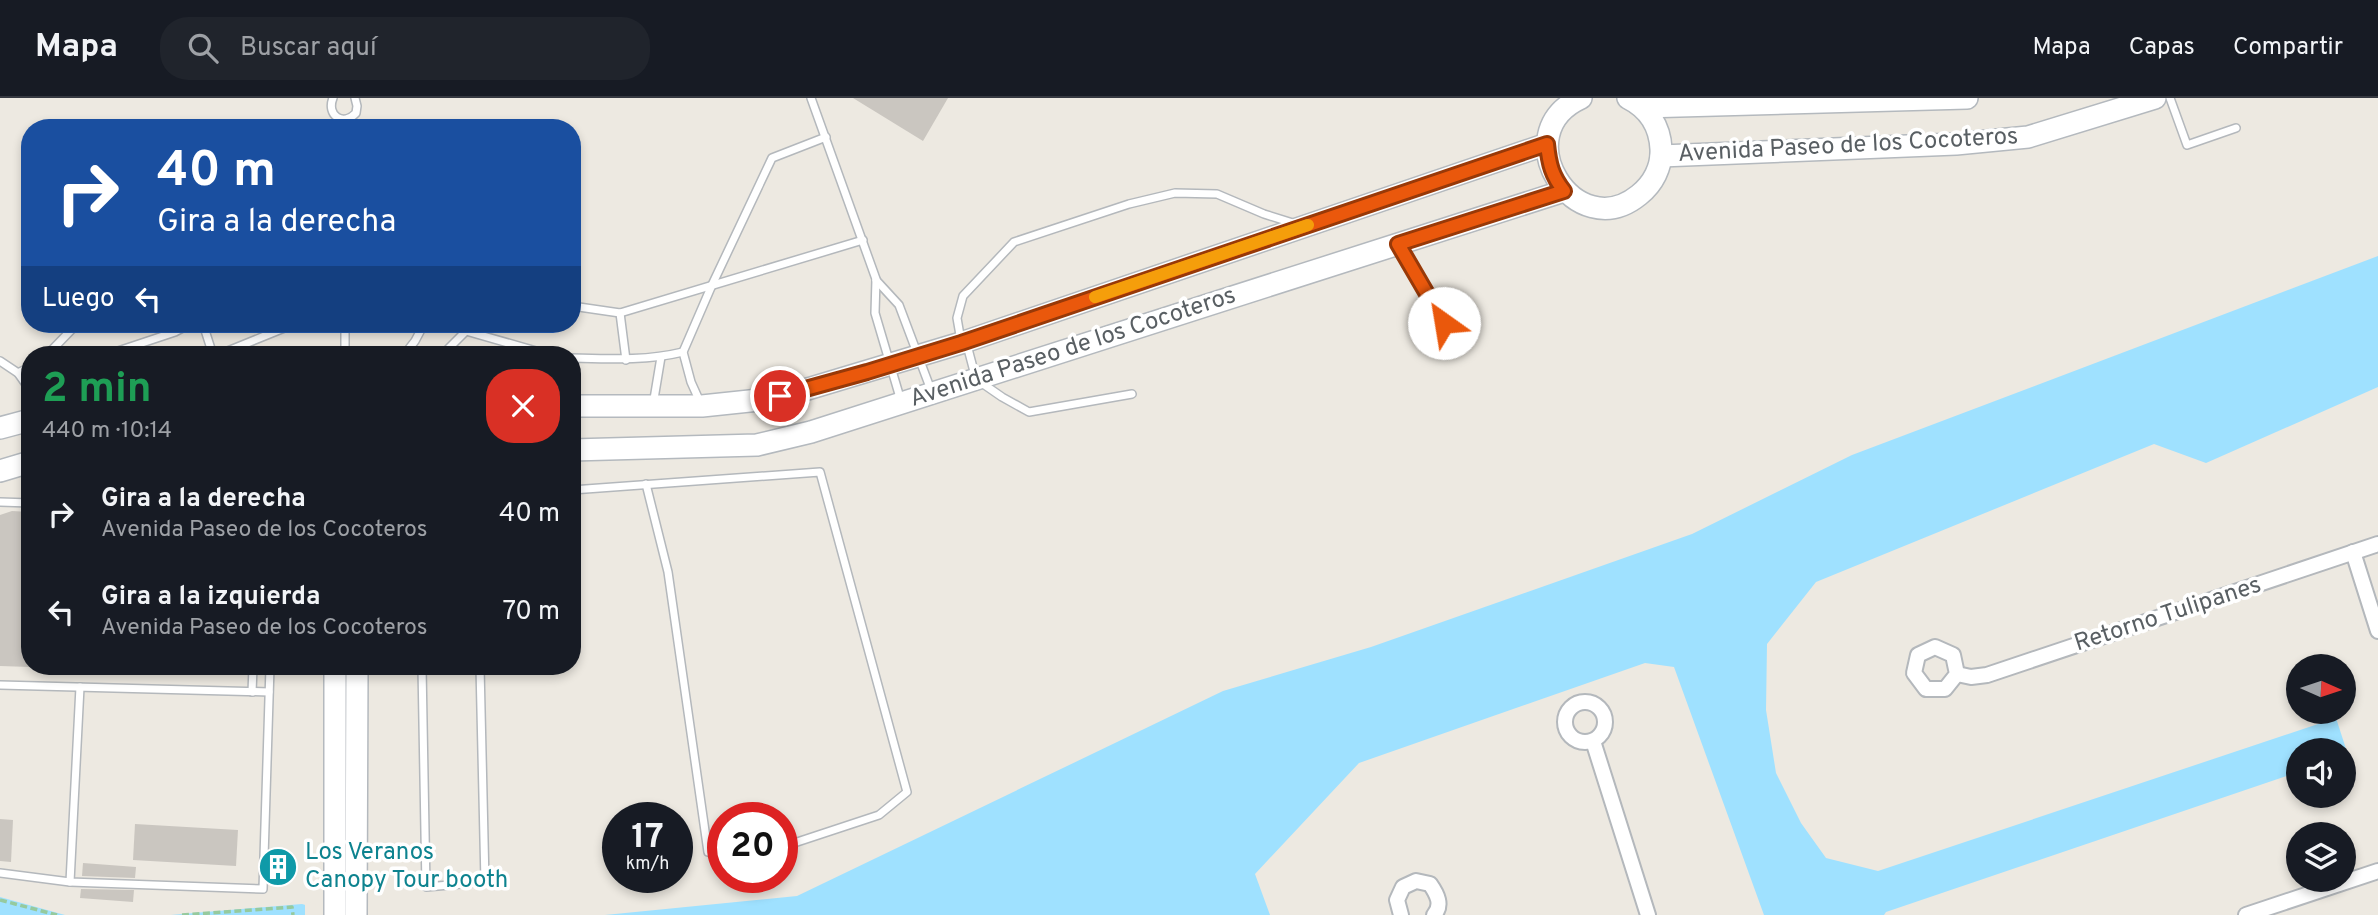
<!DOCTYPE html>
<html lang="es">
<head>
<meta charset="utf-8">
<style>
	:root { --surface:#171b24; --page:#20242c; --text:#f1f3f6; --muted:#9ea1a6; --line:#363941 }
	body { margin:0; font-family:Overpass,sans-serif; background:var(--page); color:var(--text); height:100vh; display:flex; flex-direction:column; font-size:26px; white-space:nowrap }
	* { box-sizing:border-box; margin:0 }
	p { font-size:23px; color:var(--muted) }
	.icon { flex:none; width:38px; height:38px; fill:none; stroke:currentColor; stroke-width:2; stroke-linecap:round; stroke-linejoin:round }
	.map { position:relative; flex:1; overflow:hidden }
	.sheet { position:absolute; left:21px; top:248px; width:560px; height:329px; display:flex; flex-direction:column; background:var(--surface); border-radius:28px; box-shadow:0 4px 10px #0003 }
	.sheet>* { flex:none }
	.hud { position:absolute; left:21px; top:21px; width:560px; height:214px; border-radius:28px; box-shadow:0 4px 10px #0003; background:#1a4fa0; color:#fff; overflow:hidden }
	.needle { width:46px; rotate:93deg }
	.tools { position:absolute; left:2286px; top:556px; display:grid; gap:14px }
	.tools a { display:grid; place-items:center; width:70px; height:70px; border-radius:50%; background:var(--surface); box-shadow:0 4px 10px #0003; font-size:35px }
	.speed { position:absolute; left:602px; top:704px; display:flex; gap:14px; font-size:35px; font-weight:700; text-align:center }
	.speed>* { display:grid; place-content:center; width:91px; height:91px; border-radius:50%; background:var(--surface); box-shadow:0 4px 10px #0003; line-height:1 }
	.speed small { font-size:18px; font-weight:400 }
	.speed .limit { border:10px solid #d22; background:#fff; color:#111 }
	.pin { position:absolute; display:grid; place-items:center; width:60px; height:60px; color:#fff; margin:-30px; border:4px solid #fff; border-radius:50%; box-shadow:0 2px 7px #0007 }
	.me { position:absolute; width:77px; margin:-38px; rotate:328deg; stroke-linejoin:round; filter:drop-shadow(0 0 5px #0008) }
	.turn { display:flex; align-items:center; gap:24px; height:147px; padding:0 21px; font-size:32px }
	.turn .icon { width:91px; height:91px; stroke-width:2.5 }
	.turn b { display:block; font-size:49px; line-height:60px }
	.then { display:flex; align-items:center; height:66px; padding:0 21px; background:#0003; gap:14px; font-size:26px }
	.round { display:grid; place-items:center; flex:none; width:74px; height:74px; border-radius:28px; background:var(--page) }
	.head { display:flex; align-items:center; justify-content:space-between; height:119px; padding:0 21px }
	h1 { font-size:42px; font-weight:700; line-height:52px; color:#1e9e55 }
	ul { padding:0; list-style:none }
	li { display:flex; align-items:center; gap:21px; height:98px; padding:0 21px }
	li div { flex:1 }
	li b { display:block; font-size:26px }
	li em { font-style:normal }
	header { display:flex; align-items:center; gap:42px; box-sizing:border-box; height:98px; padding:0 35px; background:var(--surface); border-bottom:2px solid var(--line) }
	header strong { font-size:33px }
	nav { display:flex; gap:38px; margin-inline-start:auto; font-size:24px }
	.search { width:490px; height:63px; background:var(--page); display:flex; align-items:center; gap:18px; box-sizing:border-box; padding:0 24px; border-radius:28px; color:var(--muted); font-size:26px }
	.map>svg:first-child { display:block }
</style>
</head>
<body>
<header>
<strong>Mapa</strong>
<div class="search"><svg class="icon" aria-label="search" viewBox="0 0 24 24"><circle cx="10" cy="10" r="6"/><path d="M15 15l6 6"/></svg>Buscar aquí</div>
<nav><a>Mapa</a><a>Capas</a><a>Compartir</a></nav>
</header>
<div class="map">
<svg width="2378" height="817" viewBox="0 0 2378 817">
	<rect width="100%" height="100%" fill="#ede9e1"/>
	<g fill="#9fe1ff">
		<polygon points="2378,158 2378,289 2206,365 2154,346 1816,484 1767,546 1766,612 1776,675 1801,725 1826,760 1878,773 2336,620 2348,657 2343,659 2343,653 2298,653 2298,674 1886,814 1884,817 1764,817 1674,569 1645,565 1359,665 1255,776 1270,817 605,817 797,798 1223,593 1371,549 1692,436 1852,357"/>
		<polygon points="0,799 65,817 0,817"/>
		<polygon points="302,806 340,817 171,817"/>
	</g>
	<polygon fill="#ede9e1" points="305,803 342,814 344,817 305,817"/>
	<g fill="#cac6c0">
		<polygon points="853,0 948,0 923,43"/>
		<polygon points="12,413 30,414 30,569 0,568 0,417"/>
		<polygon points="0,721 13,722 11,764 0,763"/>
		<polygon points="135,726 238,732 236,768 133,762"/>
		<polygon points="271,759 285,760 284,779 270,779"/>
		<polygon points="83,765 136,769 135,780 82,778"/>
		<polygon points="81,791 134,792 133,804 80,800"/>
	</g>
	<g fill="none" stroke-linecap="round" stroke-linejoin="round">
		<g stroke="#b4b8bc" stroke-width="10">
			<g id="lane">
				<path d="M333,0C326,17 343,29 356,15L357,8L355,0"/>
				<polyline points="811,0 876,181 875,215 901,303"/>
				<polyline points="2170,0 2187,47 2236,30"/>
				<polyline points="1400,150 1444,225"/>
				<polyline points="876,182 899,207 931,292"/>
				<polyline points="572,208 620,215 863,142"/>
				<polyline points="620,215 626,262"/>
				<polyline points="203,226 213,257"/>
				<polyline points="454,226 466,233 550,257"/>
				<polyline points="961,243 957,220 963,198 1014,144 1129,106 1175,95 1217,96 1264,116 1296,126"/>
				<polyline points="967,247 976,281 1002,299 1029,314 1132,296"/>
				<polyline points="47,257 76,227 81,226"/>
				<polyline points="106,257 175,234 190,226"/>
				<polyline points="218,257 294,226"/>
				<polyline points="345,257 345,226"/>
				<polyline points="404,257 415,243 424,226"/>
				<polyline points="442,257 466,233"/>
				<path d="M572,260C610,261 646,263 683,254"/>
				<polyline points="0,263 18,275 30,292"/>
				<polyline points="18,275 30,269"/>
				<polyline points="700,304 691,284 683,254 712,187 772,60 826,39"/>
				<polyline points="653,307 661,259"/>
				<polyline points="646,386 668,474 708,754 723,756"/>
				<polyline points="572,392 820,374 907,694 879,717 782,749"/>
				<polyline points="0,404 30,405"/>
				<polyline points="422,569 426,789 485,784 480,569"/>
				<polyline points="0,587 269,594"/>
				<polyline points="252,594 253,569"/>
				<polyline points="0,775 70,784 263,791 270,569"/>
				<polyline points="70,784 80,589"/>
			</g>
		</g>
		<g stroke="#b4b8bc" stroke-width="18">
			<g id="street">
				<polyline points="2353,454 2378,533"/>
				<polygon points="1935,549 1953,557 1957,576 1945,591 1926,591 1914,575 1918,557"/>
				<polyline points="1957,576 1971,579 1987,577 2378,446"/>
				<circle cx="1585" cy="624" r="20"/>
				<polyline points="1593,643 1648,817"/>
				<path d="M1401,817L1397,802L1403,789L1416,783L1430,786C1437,796 1443,807 1434,817"/>
				<polyline points="2246,817 2378,773"/>
			</g>
		</g>
		<g stroke="#b4b9be" stroke-width="24">
			<g id="secondary">
				<path d="M1581,0C1504,35 1575,149 1639,97C1653,86 1662,69 1661,51C1660,28 1648,10 1628,0"/>
				<polyline points="1643,9 1967,0"/>
				<polyline points="1661,58 1956,46 2028,39 2155,0"/>
				<polyline points="572,308 702,308 759,302 801,293 961,245 1547,46"/>
				<polyline points="0,330 30,322"/>
				<polyline points="572,352 757,347 811,334 1564,93"/>
				<polyline points="0,373 30,364"/>
				<polyline points="335,569 335,817"/>
				<polyline points="356,817 357,569"/>
			</g>
		</g>
		<g stroke="#96ca9e" stroke-width="3.5" stroke-dasharray="7 3.5" stroke-linecap="butt">
			<polyline points="0,802 57,817"/>
			<polyline points="182,817 292,809 293,817"/>
		</g>
		<use href="#lane" stroke="#fff" stroke-width="7"/>
		<use href="#street" stroke="#fff" stroke-width="14"/>
		<use href="#secondary" stroke="#fff" stroke-width="21"/>
	</g>
	<g fill="none" stroke-linecap="round" stroke-linejoin="round">
		<g stroke="#983908" stroke-width="18">
			<path id="route" d="M780,298L867,274L961,245L1547,46C1549,66 1552,78 1564,93L1398,146L1444,225"/>
		</g>
		<use href="#route" stroke="#ea580c" stroke-width="12"/>
		<polyline stroke="#f59e0b" stroke-width="12" points="1095,199 1308,127"/>
	</g>
	<defs>
		<g id="building-disc" transform="scale(2.0125)"><circle r="9.5" fill="#0f9aa8" stroke="#fff"/><path d="M-4-6H4V6H1V3H-1V6H-4ZM-2.5-4.3h1.7v1.8h-1.7ZM.8-4.3h1.7v1.8H.8ZM-2.5-1h1.7V.8h-1.7ZM.8-1h1.7V.8H.8Z" fill="#fff"/></g>
	</defs>
	<g fill-rule="evenodd">
		<use href="#building-disc" x="278" y="769"/>
	</g>
	<g text-anchor="middle" dominant-baseline="central" stroke-width="7" stroke-linejoin="round" paint-order="stroke">
		<g font-size="24" fill="#595f63" stroke="#fff">
			<text transform="translate(1848 48) rotate(-3)">Avenida Paseo de los Cocoteros</text>
			<text transform="translate(1073 250) rotate(-18)">Avenida Paseo de los Cocoteros</text>
			<text transform="translate(2168 517) rotate(-18)">Retorno Tulipanes</text>
		</g>
		<g font-size="24" fill="#0d838f" stroke="#fff" text-anchor="start">
			<text x="305" y="755">Los Veranos<tspan x="305" dy="28">Canopy Tour booth</tspan></text>
		</g>
	</g>
</svg>
<div class="tools">
<a><svg class="needle" viewBox="-14 -14 28 28"><path d="M0-13l5 13h-10z" fill="#e53935"/><path d="M0 13l5-13h-10z" fill="#9ea1a6"/></svg></a>
<a><svg class="icon" aria-label="sound" viewBox="0 0 24 24"><path d="M4 9h4l5-4v14l-5-4H4zM17 9q2 3 0 6"/></svg></a>
<a><svg class="icon" aria-label="layers" viewBox="0 0 24 24"><path d="M12 4l9 5-9 5-9-5zM3 14l9 5 9-5"/></svg></a>
</div>
<div class="speed"><div>17<small>km/h</small></div><div class="limit">20</div></div>
<div class="pin" style="left:780px;top:298px;background:#d93025"><svg class="icon" aria-label="arrive" viewBox="0 0 24 24"><path d="M6 21V4h12l-3 4 3 4H6"/></svg></div>
<svg class="me" style="left:1444px;top:225px" viewBox="-20 -20 40 40"><circle r="19" fill="#fff"/><path d="M0-13L10 11 0 6-10 11z" fill="#ea580c"/></svg>
<div class="hud">
<div class="turn"><svg class="icon" aria-label="right" viewBox="0 0 24 24"><path d="M7 20v-9h11M14 6l5 5-5 5"/></svg><div><b>40 m</b>Gira a la derecha</div></div>
<div class="then">Luego<svg class="icon" aria-label="left" viewBox="0 0 24 24"><path d="M17 20v-9H6M10 6l-5 5 5 5"/></svg></div>
</div>
<section class="sheet">
<div class="head"><div><h1>2 min</h1><p>440 m · 10:14</p></div><a class="round" style="background:#d93025;color:#fff"><svg class="icon" aria-label="close" viewBox="0 0 24 24"><path d="M6 6l12 12M18 6L6 18"/></svg></a></div>
<ul>
<li><svg class="icon" aria-label="right" viewBox="0 0 24 24"><path d="M7 20v-9h11M14 6l5 5-5 5"/></svg><div><b>Gira a la derecha</b><p>Avenida Paseo de los Cocoteros</p></div><em>40 m</em></li>
<li><svg class="icon" aria-label="left" viewBox="0 0 24 24"><path d="M17 20v-9H6M10 6l-5 5 5 5"/></svg><div><b>Gira a la izquierda</b><p>Avenida Paseo de los Cocoteros</p></div><em>70 m</em></li>
</ul>
</section>
</div>
</body>
</html>
